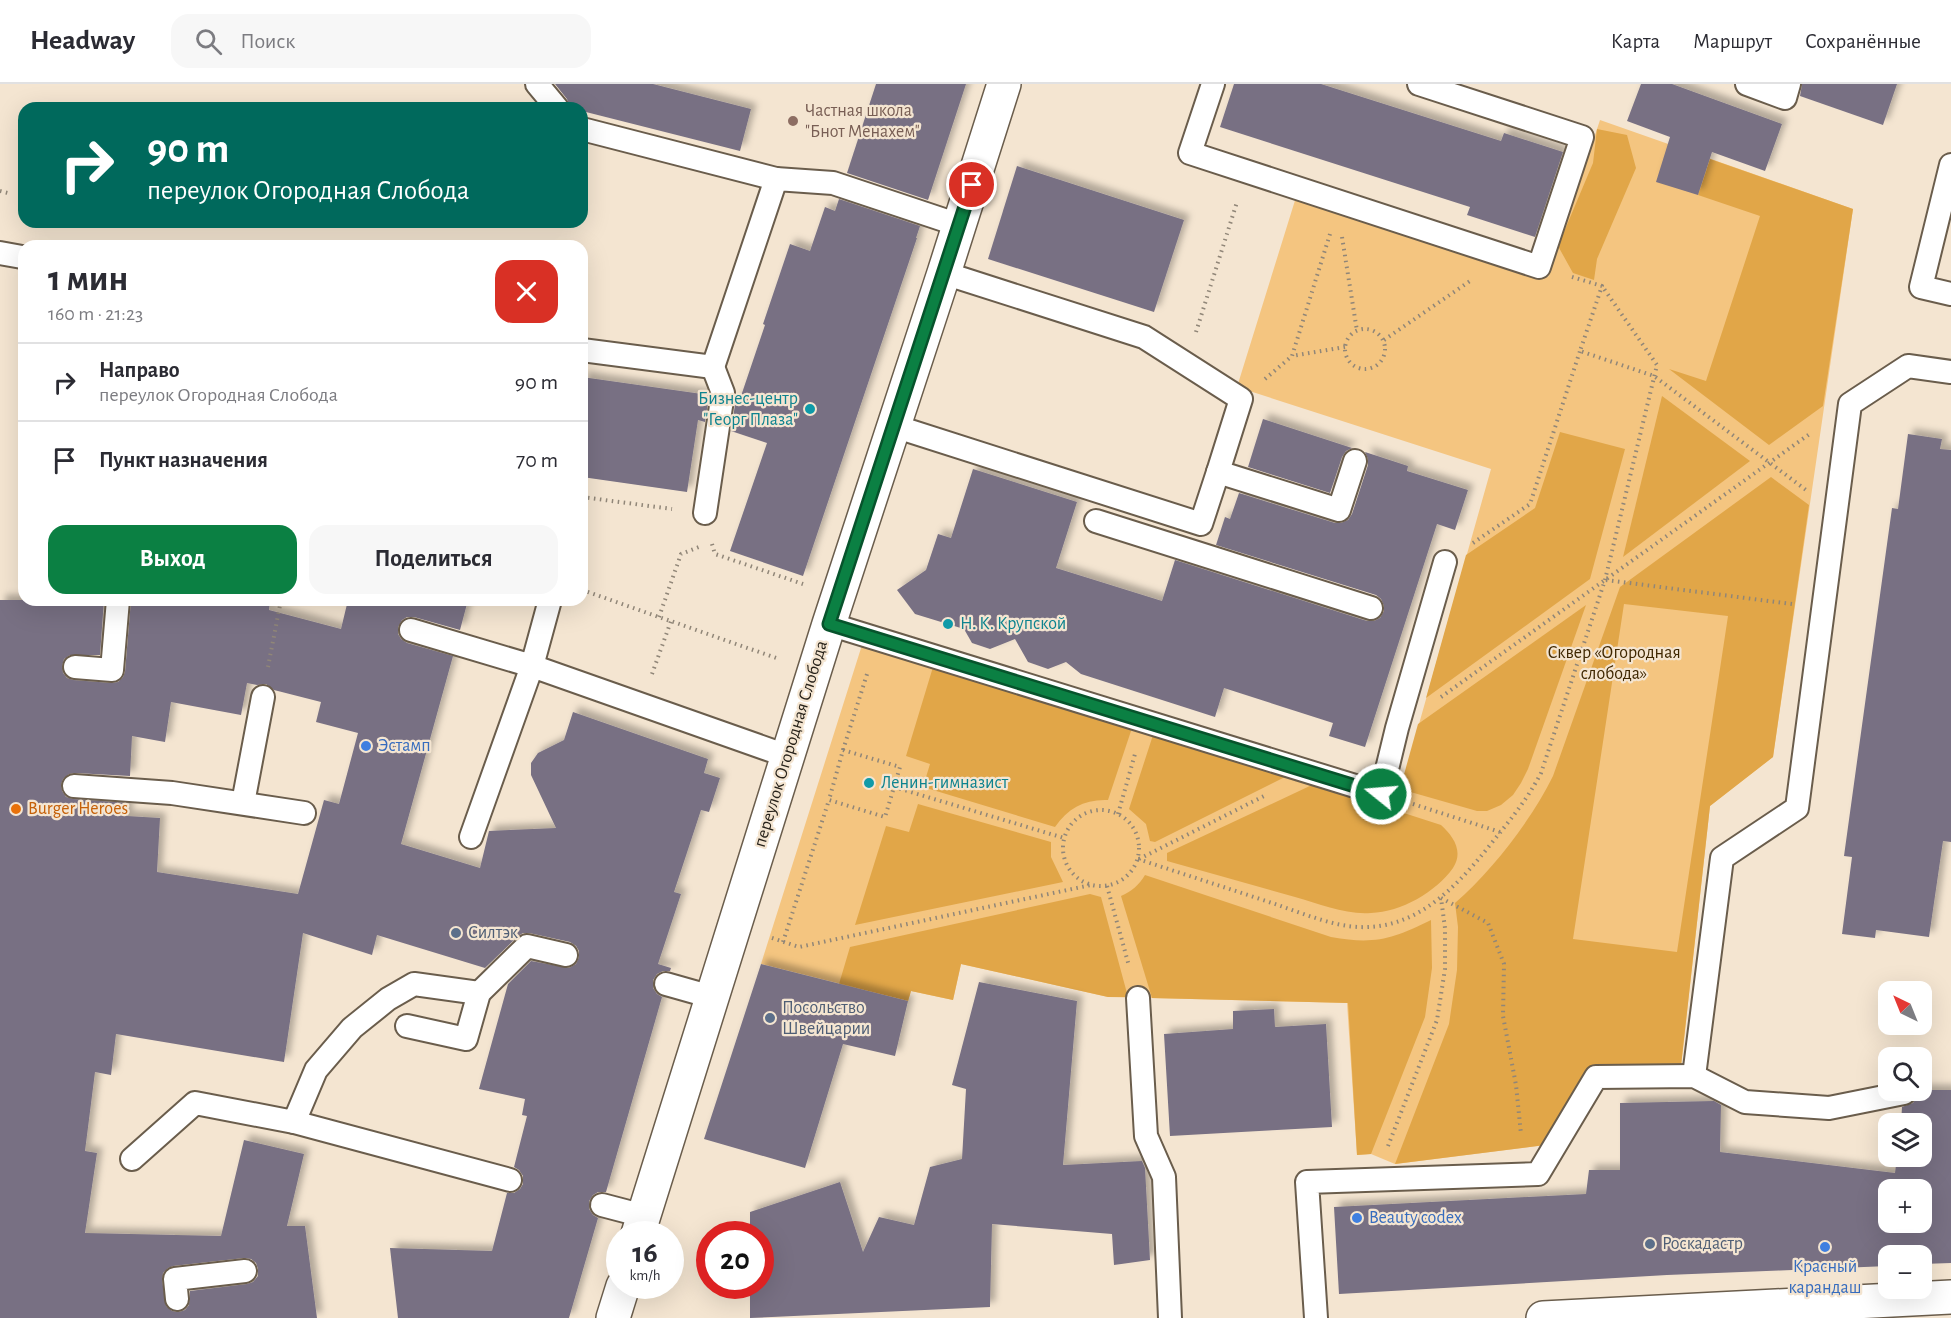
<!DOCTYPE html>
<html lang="ru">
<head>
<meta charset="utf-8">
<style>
	:root { --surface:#fff; --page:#f7f7f7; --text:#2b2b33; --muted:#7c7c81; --line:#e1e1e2; --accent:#0b8043 }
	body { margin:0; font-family:"Alegreya Sans",sans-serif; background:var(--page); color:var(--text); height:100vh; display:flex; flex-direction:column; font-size:22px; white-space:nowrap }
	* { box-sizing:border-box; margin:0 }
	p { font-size:20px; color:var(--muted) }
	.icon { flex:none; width:33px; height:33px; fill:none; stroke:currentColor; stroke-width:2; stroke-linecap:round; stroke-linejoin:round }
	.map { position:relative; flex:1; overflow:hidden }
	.side { position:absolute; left:18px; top:156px; width:570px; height:366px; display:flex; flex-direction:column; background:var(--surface); border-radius:18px; box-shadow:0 6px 24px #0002 }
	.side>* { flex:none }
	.guide { position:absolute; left:18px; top:18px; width:570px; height:126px; border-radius:18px; box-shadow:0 6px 24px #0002; background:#00695c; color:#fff; overflow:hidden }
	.needle { width:39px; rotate:317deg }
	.buttons { position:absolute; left:1878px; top:897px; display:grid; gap:12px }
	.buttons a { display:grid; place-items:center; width:54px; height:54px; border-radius:12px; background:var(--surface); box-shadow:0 6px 24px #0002; font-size:30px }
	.speed { position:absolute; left:606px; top:1137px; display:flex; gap:12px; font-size:30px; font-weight:700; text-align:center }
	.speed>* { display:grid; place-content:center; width:78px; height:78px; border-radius:50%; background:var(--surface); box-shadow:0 6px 24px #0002; line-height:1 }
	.speed small { font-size:15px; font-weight:400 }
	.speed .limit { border:9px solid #d22; background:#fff; color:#111 }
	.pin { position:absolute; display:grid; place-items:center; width:51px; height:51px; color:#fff; margin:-26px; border:3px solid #fff; border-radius:50%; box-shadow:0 2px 6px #0007 }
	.me { position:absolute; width:66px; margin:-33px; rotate:287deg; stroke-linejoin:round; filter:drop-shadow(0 0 4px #0008) }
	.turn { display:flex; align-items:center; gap:21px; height:126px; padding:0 30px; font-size:27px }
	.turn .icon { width:78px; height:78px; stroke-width:2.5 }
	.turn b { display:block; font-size:42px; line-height:51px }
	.round { display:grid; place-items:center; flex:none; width:63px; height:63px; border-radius:18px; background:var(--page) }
	.headline { display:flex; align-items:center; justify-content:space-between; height:102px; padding:0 30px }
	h1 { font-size:36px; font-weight:700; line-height:45px }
	.button { display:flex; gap:12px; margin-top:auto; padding:12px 30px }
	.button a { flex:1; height:69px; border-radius:18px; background:var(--accent); color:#fff; font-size:24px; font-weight:700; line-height:69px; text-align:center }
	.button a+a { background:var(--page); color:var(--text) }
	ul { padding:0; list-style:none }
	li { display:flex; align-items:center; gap:18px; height:78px; padding:0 30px; border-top:2px solid var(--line) }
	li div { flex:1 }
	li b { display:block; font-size:22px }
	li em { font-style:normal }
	header { display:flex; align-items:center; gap:36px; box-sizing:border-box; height:84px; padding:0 30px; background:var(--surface); border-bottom:2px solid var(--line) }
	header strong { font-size:28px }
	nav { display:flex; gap:33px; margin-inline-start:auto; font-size:21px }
	.search { width:420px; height:54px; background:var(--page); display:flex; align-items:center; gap:15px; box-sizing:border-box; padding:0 21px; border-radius:18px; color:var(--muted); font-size:22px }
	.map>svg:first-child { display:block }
</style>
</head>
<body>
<header>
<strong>Headway</strong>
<div class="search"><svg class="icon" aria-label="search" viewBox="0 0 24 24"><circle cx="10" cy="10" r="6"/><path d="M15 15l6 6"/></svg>Поиск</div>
<nav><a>Карта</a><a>Маршрут</a><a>Сохранённые</a></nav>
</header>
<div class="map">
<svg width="1951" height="1234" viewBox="0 0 1951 1234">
	<defs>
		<filter id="shadow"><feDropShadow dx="5.5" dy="-5.5" stdDeviation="3" flood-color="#0004"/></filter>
	</defs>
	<rect width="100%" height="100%" fill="#f4e5d1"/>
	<polygon fill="#f4c580" points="1600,36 1853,125 1773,673 1710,722 1681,982 1593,983 1545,1061 1395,1080 1371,1070 1357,1071 1347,919 1108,913 961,880 953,916 911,907 908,917 761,880 862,561 1395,725 1491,385 1237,303 1297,110 1548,193"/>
	<g fill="#e1a648" fill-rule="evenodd">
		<polygon points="1597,45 1627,51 1636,84 1597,175 1594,196 1573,189 1558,162 1593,79"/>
		<polygon points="1710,75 1853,125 1823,322 1769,361 1669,285 1706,297 1760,132 1698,111"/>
		<polygon points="1662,312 1750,377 1623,473"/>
		<polygon points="1560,348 1625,365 1590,495 1426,614 1466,471 1535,424"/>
		<path d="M1771,393L1809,421L1773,673L1710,722L1681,982L1593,983L1545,1061L1395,1080L1449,940L1457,886L1458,843L1455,819C1492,787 1532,735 1553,692L1620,503ZM1624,520L1728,532L1677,868L1573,855Z"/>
		<polygon points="1586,521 1528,685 1521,699 1513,711 1501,721 1487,727 1477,727 1400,705 1418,640"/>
		<path d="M933,583L1132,644L1108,716C1085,715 1068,724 1055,743L923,703L930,680L906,672Z"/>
		<polygon points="1153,651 1287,692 1155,758 1150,757 1146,740 1129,725"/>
		<path d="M1314,700L1441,741C1453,752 1464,767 1453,784C1436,808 1401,828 1371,829C1346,831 1320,820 1295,813C1253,801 1210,789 1167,777V769Z"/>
		<polygon points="918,720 1051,758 1051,773 1063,798 855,841 886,742 909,748"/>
		<path d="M1145,791L1331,853C1375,861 1392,855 1431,836L1432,884L1425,933L1371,1070L1357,1071L1348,919L1152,914L1121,812C1131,808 1140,800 1145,791Z"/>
		<polygon points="1090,810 1101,813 1128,913 1108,913 961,880 953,916 911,907 908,917 839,900 850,863"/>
	</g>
	<g fill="#787083" fill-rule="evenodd" filter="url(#shadow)">
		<polygon points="555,0 653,0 751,25 740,67 582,27 582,24 570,24 567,15"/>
		<polygon points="876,0 966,0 928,116 847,89"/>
		<polygon points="1234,0 1321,0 1501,57 1504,49 1563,68 1535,153 1467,131 1470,123 1220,43"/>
		<polygon points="1641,0 1672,0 1782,40 1765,87 1712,68 1698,111 1656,98 1670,53 1627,37"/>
		<polygon points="1802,0 1897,0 1883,41 1800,12"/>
		<polygon points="1017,82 1184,136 1154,228 988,175"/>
		<polygon points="839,115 920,142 916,154 917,154 803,492 730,467 767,359 731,347 736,314 740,315 765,241 763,240 790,160 810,167 825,123 835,127"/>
		<polygon points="582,293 709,311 705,338 698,336 687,408 582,393"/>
		<polygon points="1263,335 1352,364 1346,367 1342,373 1330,409 1248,383"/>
		<polygon points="1908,350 1942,355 1940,365 1951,366 1951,758 1943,757 1929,853 1876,846 1875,854 1842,850 1852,773 1844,772 1892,424 1898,425"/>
		<polygon points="1365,368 1408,382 1407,387 1468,406 1455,446 1437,440 1365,663 1329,652 1333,639 1224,604 1215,633 1081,590 1066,578 1048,585 1028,578 1015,555 990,565 972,559 964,545 915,530 897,506 926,486 938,450 951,454 973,385 1077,418 1056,484 1162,517 1175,476 1367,537 1374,537 1380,534 1384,527 1384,522 1381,515 1376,511 1216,461 1225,433 1230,435 1239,409 1335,439 1341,439 1348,436 1352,430 1368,381 1368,375"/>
		<path d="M0,516H104L100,571H70L64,575L62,582L63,589L67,594L73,596L111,599L118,598L123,593L125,588L131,516H270L269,526L341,545L348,516H468L460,546L414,533H407L402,536L398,543V550L401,555L407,559L453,572L401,760L480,784L489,747L556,744L531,691V679L538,669L564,656L573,628L708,675L704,689L720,694L709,728L701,726L674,808L681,810L658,880L671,884L670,887H663L657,890L653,896V904L657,910L662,913L606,1108H598L593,1111L589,1117V1125L593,1131L598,1134L569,1234H398L390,1164L492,1167L507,1109H514L520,1105L523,1100V1092L519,1086L514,1083L527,1032L522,1031L525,1015L479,1005L508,900L531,877L569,884L576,880L579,873V867L576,862L570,858L529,849H523L518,852L485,884L377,851L372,871L303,849L284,978L116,950L111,991L95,988L85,1067L97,1069L85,1149L221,1152L244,1056L304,1070L287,1142H305L317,1234H0ZM247,599L257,601L266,600L274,606L321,618L316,638L358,649L339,720L324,716L298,810L157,788L160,734L127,732L128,719L73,715L66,713L62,707L61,700L63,695L69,690L75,689L130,692L132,652L165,658L171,618L241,631ZM244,1174L251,1175L256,1179L258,1185V1192L253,1198L247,1200L190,1207L189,1221L185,1226L179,1228L172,1227L166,1222L162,1196L163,1189L168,1184L173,1182Z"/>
		<polygon points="761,880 908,917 895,972 843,960 805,1084 704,1055"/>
		<polygon points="979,898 1077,917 1063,1081 1142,1077 1145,1084 1150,1176 1114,1181 1112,1150 992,1140 990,1223 750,1234 750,1202 760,1202 760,1150 750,1150 750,1128 840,1098 863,1168 879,1133 914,1141 930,1083 962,1075 966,1005 952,1001"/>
		<polygon points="1274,925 1275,943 1326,940 1332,1043 1170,1052 1164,950 1233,945 1233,927"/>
		<path d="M1917,1006H1951V1179L1922,1180V1172H1888V1182L1667,1191L1339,1210L1334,1123L1586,1110L1589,1086H1620V1019L1714,1017L1721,1021L1720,1068L1895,1089L1897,1072H1922V1040H1901L1902,1023L1913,1019L1917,1013ZM1888,1106H1922V1138H1888Z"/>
	</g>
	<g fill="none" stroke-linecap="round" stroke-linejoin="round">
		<g stroke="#6a5d4c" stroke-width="26">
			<g id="lane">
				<polyline points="537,0 557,24"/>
				<polyline points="1213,0 1190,69 1539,183 1582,53 1419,0"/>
				<polyline points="1747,0 1785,14 1789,0"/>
				<polyline points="582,45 776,95"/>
				<polyline points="1951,81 1921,203 1951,210"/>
				<polyline points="0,169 22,173"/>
				<polyline points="944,189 1144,253 1241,315 1218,388 1339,426 1355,377"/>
				<polyline points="582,266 713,283 776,95 833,99 959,141"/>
				<polyline points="894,342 1201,440 1218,388"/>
				<polyline points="705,429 723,309 713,283"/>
				<polyline points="1096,437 1371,524"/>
				<polyline points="829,540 1381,710 1397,644 1445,478"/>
				<polyline points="411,546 532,582 550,516"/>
				<polyline points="75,583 112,586 118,516"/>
				<polyline points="74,702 172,709 304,729"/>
				<polyline points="243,719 263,613"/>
				<polyline points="471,753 532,582 787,672"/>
				<polyline points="666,900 712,913"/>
				<polyline points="1138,914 1146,1052 1164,1093 1170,1234"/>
				<polyline points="407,942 466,955 479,909 527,862 566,871"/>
				<polyline points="1694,992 1722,774 1797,724 1850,320 1908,282 1951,288"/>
				<polyline points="294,1038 510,1096"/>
				<polyline points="132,1075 195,1019 294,1038 316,986 352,944 388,915 414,900 479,909"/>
				<polyline points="602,1121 644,1132"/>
				<polyline points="177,1215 175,1195 245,1187"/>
				<polyline points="1316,1234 1307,1098 1538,1090 1596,993 1694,992 1745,1018 1829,1024 1904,1009"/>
			</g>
		</g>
		<g stroke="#6a5d4c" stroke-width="36">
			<g id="street">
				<polyline points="638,1150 829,540 944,189 1004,0"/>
				<polyline points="613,1234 623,1202"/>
				<polyline points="1543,1234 1951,1213"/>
			</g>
		</g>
		<g stroke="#908678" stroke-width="4" stroke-dasharray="1.5 4.5" stroke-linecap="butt">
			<polyline points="0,107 8,109"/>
			<polyline points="1330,150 1292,272 1345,263"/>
			<polyline points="1342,153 1357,247"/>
			<polyline points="1572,193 1602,202 1580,267 1654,292 1806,406"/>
			<circle cx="1365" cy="265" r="20"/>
			<polyline points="1196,248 1237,118"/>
			<polyline points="1384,256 1470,197"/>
			<polyline points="1265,295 1292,272"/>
			<polyline points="582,413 672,425"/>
			<polyline points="1473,459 1530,420 1580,267"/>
			<polyline points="712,460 715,470 803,500"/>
			<polyline points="1606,496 1792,520"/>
			<polyline points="582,506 779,575"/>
			<polyline points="659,533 681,470 699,463"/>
			<polyline points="268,583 281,516"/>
			<polyline points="652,590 671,537"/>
			<polyline points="1441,613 1811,349"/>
			<polygon points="843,666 900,683 885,733 829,716"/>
			<polyline points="843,666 868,587"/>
			<polyline points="894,703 1064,754"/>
			<polyline points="1413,720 1500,748"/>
			<circle cx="1101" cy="764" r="38"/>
			<polyline points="1118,730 1135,670"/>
			<path d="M1138,775C1183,790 1227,804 1272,819C1293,826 1315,835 1337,840C1403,855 1447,814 1486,766C1506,741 1526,718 1541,689L1605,496L1657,281L1602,202"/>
			<polyline points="1139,775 1266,711"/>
			<polyline points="1107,802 1129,882"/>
			<polyline points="1441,814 1488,839 1504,880 1503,932 1516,1001 1521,1050"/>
			<polyline points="772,854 799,863 1091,801"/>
			<polyline points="783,858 829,716"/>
			<polyline points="1388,1062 1437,936 1445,885 1445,844 1441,814"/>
		</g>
		<use href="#lane" stroke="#fff" stroke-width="22"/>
		<use href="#street" stroke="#fff" stroke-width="33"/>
	</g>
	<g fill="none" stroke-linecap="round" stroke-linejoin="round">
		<g stroke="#07532c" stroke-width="15">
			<polyline id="route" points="972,101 829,540 1381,710"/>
		</g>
		<use href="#route" stroke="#0b8043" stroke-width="10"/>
	</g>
	<circle fill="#8d6e63" stroke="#f4e5d1" stroke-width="2" cx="793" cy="37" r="6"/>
	<g fill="#0f9aa8" stroke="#f4e5d1" stroke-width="2">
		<circle cx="810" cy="325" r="6"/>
		<circle cx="948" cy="540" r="6"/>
		<circle cx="869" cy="699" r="6"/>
	</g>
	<g fill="#3f7fe0" stroke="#f4e5d1" stroke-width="2">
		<circle cx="366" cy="662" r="6"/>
		<circle cx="1357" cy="1134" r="6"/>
		<circle cx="1825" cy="1163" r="6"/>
	</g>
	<circle fill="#e8710a" stroke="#f4e5d1" stroke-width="2" cx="16" cy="725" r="6"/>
	<g fill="#5c6f8a" stroke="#f4e5d1" stroke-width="2">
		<circle cx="456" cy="849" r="6"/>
		<circle cx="770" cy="934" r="6"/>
		<circle cx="1650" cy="1160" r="6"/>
	</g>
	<g text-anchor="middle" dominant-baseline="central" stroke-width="4.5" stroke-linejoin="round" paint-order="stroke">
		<g font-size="18" fill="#785e54" stroke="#f4e5d1" text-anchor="start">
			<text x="805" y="27">Частная школа<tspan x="805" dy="21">"Бнот Менахем"</tspan></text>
		</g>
		<g font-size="18" fill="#0d838f" stroke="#f4e5d1" text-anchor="start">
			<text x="798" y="315" text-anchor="end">Бизнес-центр<tspan x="798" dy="21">"Георг Плаза"</tspan></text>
			<text x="960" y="540">Н. К. Крупской</text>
			<text x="881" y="699">Ленин-гимназист</text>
		</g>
		<g font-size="18" fill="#3f2700" stroke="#f4e5d1">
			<text x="1614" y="569">Сквер «Огородная<tspan x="1614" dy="21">слобода»</tspan></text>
		</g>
		<g font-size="18" fill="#27221a" stroke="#f4e5d1">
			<text transform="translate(791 660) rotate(-73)">переулок Огородная Слобода</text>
		</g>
		<g font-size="18" fill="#366cbe" stroke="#f4e5d1" text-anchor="start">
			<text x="378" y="662">Эстамп</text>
			<text x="1369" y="1134">Beauty codex</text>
			<text x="1825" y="1183" text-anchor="middle">Красный<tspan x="1825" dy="21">карандаш</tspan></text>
		</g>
		<g font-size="18" fill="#c56008" stroke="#f4e5d1" text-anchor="start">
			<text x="28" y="725">Burger Heroes</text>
		</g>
		<g font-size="18" fill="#4e5e75" stroke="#f4e5d1" text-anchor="start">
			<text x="468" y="849">Силтэк</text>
			<text x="782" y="924">Посольство<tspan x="782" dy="21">Швейцарии</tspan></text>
			<text x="1662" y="1160">Роскадастр</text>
		</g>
	</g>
</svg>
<div class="buttons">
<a><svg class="needle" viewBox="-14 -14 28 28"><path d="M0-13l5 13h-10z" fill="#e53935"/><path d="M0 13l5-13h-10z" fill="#7c7c81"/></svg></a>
<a><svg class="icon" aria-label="search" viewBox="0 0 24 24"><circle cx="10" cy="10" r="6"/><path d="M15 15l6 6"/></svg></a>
<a><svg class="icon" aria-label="layers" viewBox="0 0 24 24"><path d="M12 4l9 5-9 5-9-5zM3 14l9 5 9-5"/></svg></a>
<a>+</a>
<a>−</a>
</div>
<div class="speed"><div>16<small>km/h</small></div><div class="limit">20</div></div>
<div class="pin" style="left:972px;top:101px;background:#d93025"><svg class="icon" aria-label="arrive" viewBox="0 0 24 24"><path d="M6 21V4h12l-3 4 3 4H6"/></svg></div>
<svg class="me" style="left:1381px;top:710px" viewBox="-20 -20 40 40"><circle r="17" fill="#0b8043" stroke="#fff" stroke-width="3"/><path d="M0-11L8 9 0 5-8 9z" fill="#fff"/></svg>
<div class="guide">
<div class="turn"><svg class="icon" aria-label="right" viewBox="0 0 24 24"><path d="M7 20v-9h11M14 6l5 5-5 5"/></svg><div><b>90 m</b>переулок Огородная Слобода</div></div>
</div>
<section class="side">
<div class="headline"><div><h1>1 мин</h1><p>160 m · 21:23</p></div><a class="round" style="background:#d93025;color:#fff"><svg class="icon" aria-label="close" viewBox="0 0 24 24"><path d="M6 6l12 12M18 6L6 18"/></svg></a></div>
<ul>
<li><svg class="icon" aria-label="right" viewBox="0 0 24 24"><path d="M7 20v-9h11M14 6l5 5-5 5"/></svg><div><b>Направо</b><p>переулок Огородная Слобода</p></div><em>90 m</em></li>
<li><svg class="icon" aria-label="arrive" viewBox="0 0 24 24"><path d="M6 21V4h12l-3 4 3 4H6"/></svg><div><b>Пункт назначения</b></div><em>70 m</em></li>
</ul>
<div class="button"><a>Выход</a><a>Поделиться</a></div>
</section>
</div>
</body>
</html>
